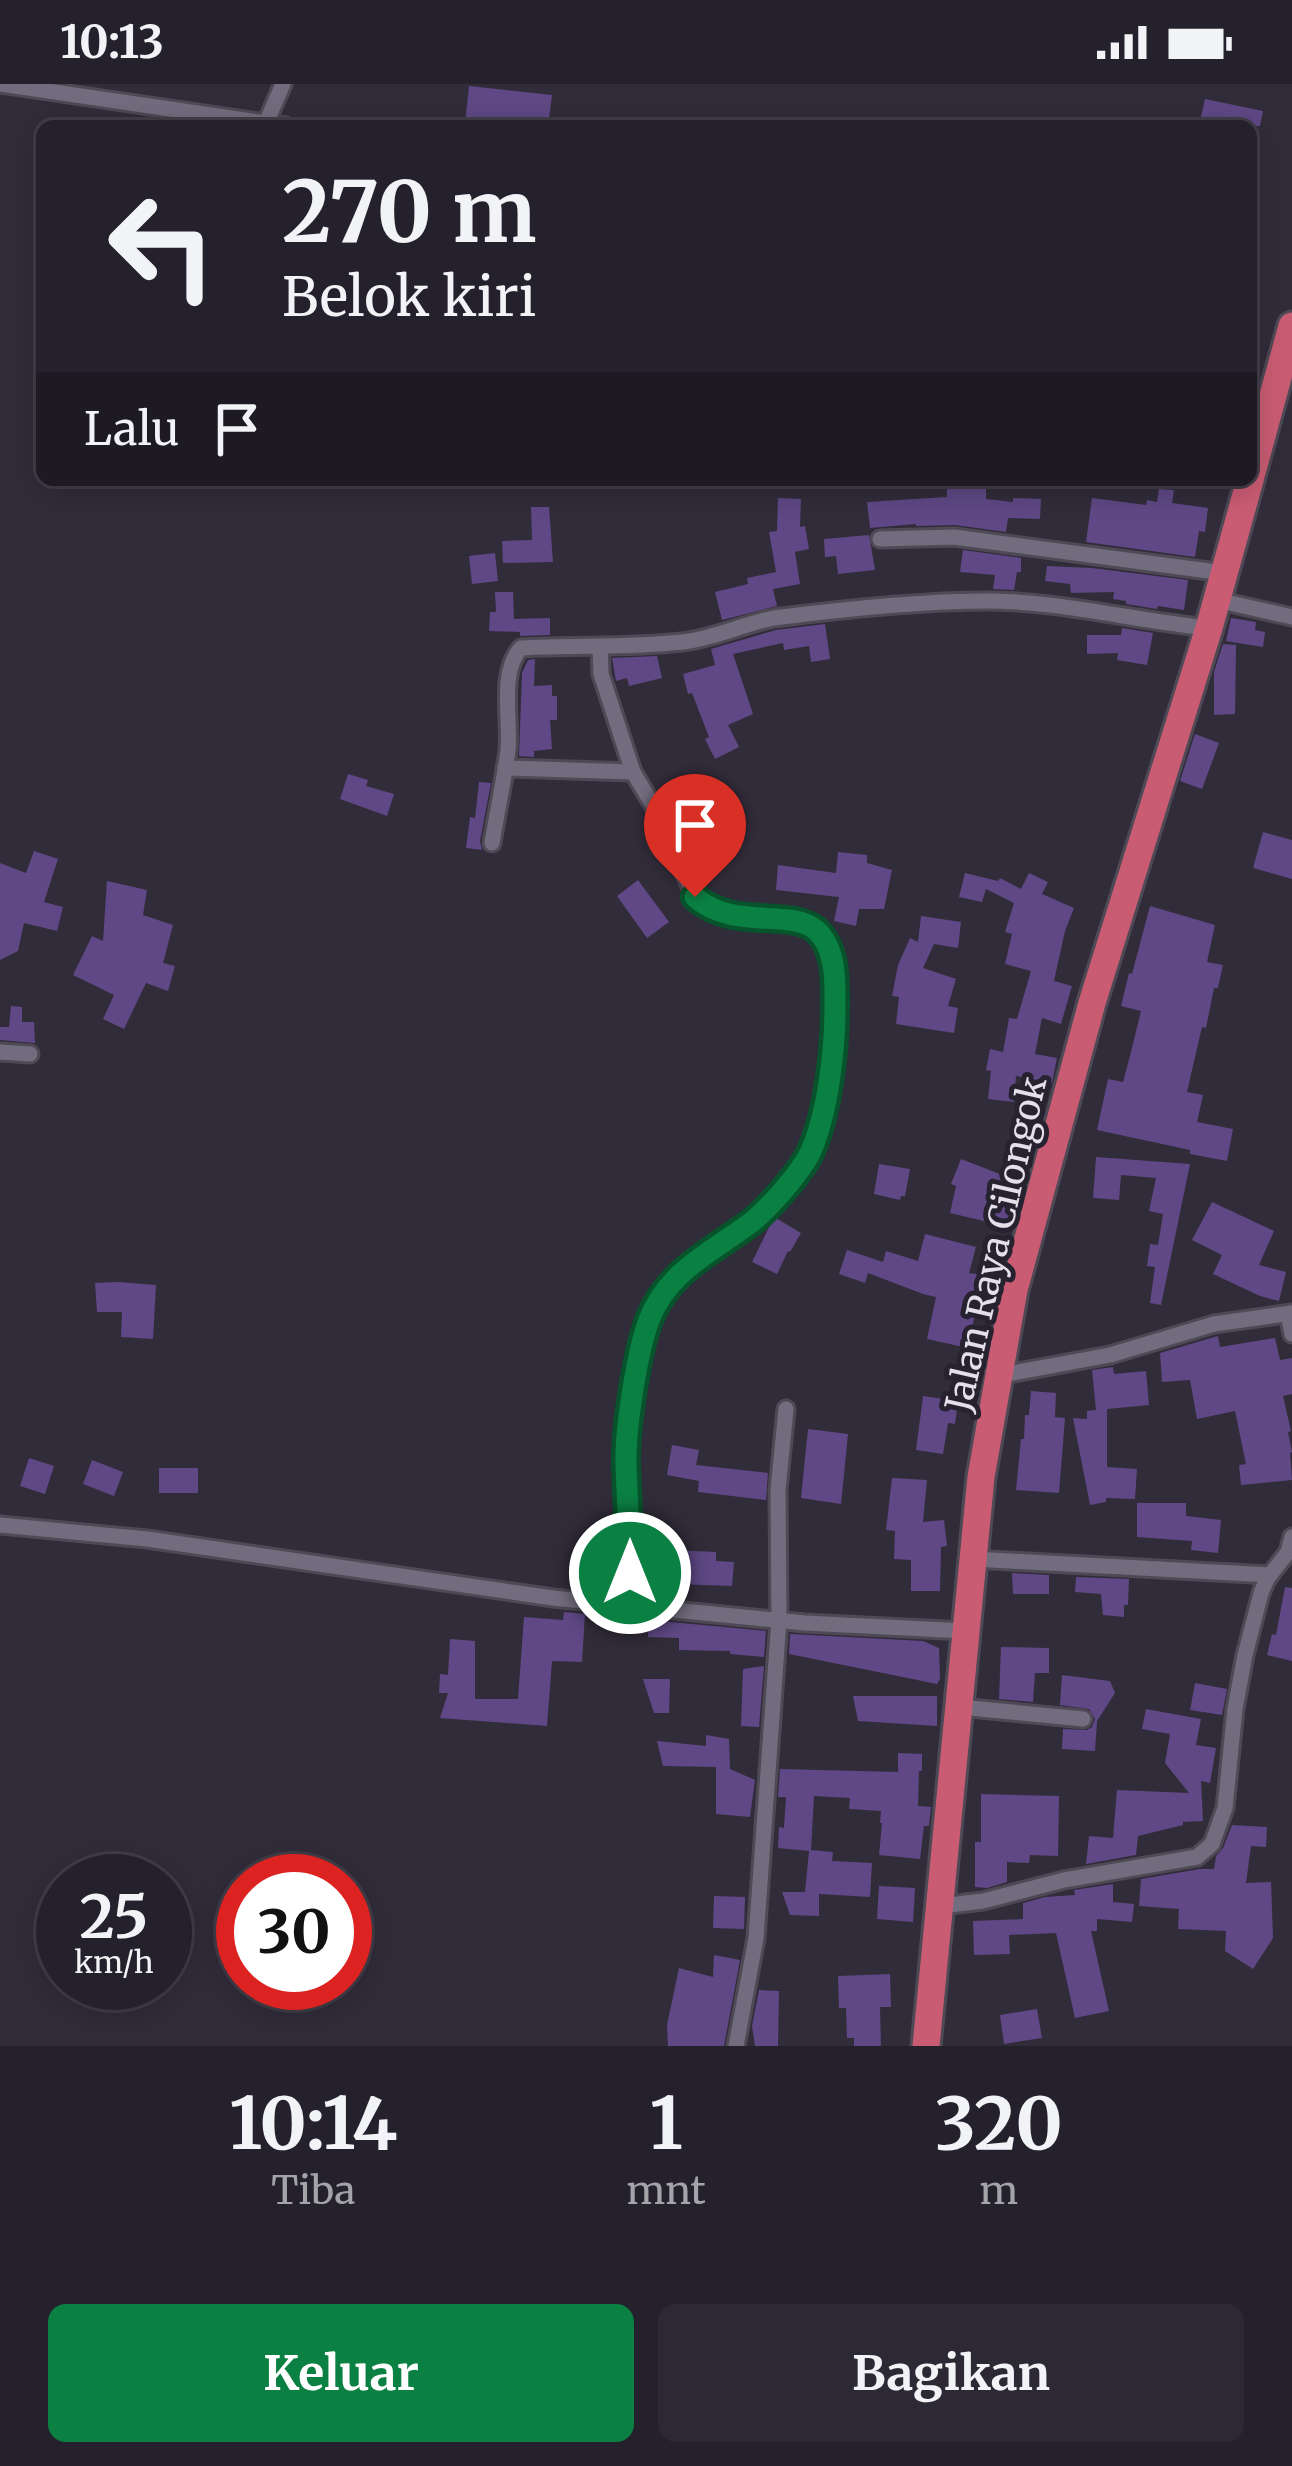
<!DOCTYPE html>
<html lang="id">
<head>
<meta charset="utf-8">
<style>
	:root { --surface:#25212c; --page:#2d2934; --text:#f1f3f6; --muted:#a3a3a9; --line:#423e48; --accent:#0b8043 }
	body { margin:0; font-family:Merriweather,serif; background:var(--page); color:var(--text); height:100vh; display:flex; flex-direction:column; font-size:45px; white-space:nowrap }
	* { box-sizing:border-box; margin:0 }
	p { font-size:39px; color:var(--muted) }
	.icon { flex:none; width:66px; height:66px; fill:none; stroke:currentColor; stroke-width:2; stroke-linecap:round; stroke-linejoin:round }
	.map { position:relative; height:1962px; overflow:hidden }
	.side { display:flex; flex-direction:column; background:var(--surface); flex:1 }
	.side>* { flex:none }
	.hud { position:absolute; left:36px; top:36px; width:1221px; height:366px; border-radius:18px; box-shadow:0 6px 30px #0003,0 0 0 3px var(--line); background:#25212c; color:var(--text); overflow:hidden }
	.speed { position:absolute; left:36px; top:1770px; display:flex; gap:24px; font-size:60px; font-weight:700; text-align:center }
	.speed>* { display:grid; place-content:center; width:156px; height:156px; border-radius:50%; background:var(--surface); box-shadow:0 6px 30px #0003,0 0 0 3px var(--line); line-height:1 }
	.speed small { font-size:30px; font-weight:400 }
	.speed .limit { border:18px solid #d22; background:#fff; color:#111 }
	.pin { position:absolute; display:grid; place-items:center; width:102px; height:102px; color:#fff; margin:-123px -51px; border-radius:50% 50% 50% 0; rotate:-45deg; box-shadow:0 0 12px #0007 }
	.pin .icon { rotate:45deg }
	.me { position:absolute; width:132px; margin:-66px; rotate:0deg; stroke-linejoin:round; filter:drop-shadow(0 0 9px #0008) }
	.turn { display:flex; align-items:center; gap:42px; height:252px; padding:0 48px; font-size:54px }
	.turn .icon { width:156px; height:156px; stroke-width:2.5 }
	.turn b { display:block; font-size:84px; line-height:102px }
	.then { display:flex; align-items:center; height:114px; padding:0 48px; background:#0003; gap:24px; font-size:45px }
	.eta { display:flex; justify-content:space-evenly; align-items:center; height:204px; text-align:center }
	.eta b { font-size:72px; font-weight:700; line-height:84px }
	.cta { display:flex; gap:24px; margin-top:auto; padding:24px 48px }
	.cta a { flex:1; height:138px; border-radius:18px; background:var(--accent); color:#fff; font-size:48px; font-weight:700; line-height:138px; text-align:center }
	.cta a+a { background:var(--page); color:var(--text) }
	.status { display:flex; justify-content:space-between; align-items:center; height:84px; padding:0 60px; background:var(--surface); direction:ltr }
	.status svg { height:33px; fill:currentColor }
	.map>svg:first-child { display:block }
</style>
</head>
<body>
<div class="status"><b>10:13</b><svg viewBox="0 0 49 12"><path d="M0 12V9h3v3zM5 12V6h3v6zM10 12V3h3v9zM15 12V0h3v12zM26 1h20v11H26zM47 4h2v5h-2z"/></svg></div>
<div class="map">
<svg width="1292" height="1962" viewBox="0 0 1292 1962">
	<rect width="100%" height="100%" fill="#312c3a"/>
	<g fill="#5f4885">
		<polygon points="469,2 552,11 548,42 465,41"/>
		<polygon points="1205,15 1263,27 1260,42 1199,42"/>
		<polygon points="947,398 986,401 986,415 1013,418 1013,414 1041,415 1040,435 1008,434 1006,448 955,441 916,442 916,440 870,444 867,418 947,413"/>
		<polygon points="1159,405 1174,406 1172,419 1208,424 1205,448 1199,447 1195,473 1086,458 1092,414 1146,421 1147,416 1157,418"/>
		<polygon points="778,414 801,415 800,443 805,442 809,465 795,468 800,500 773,505 777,522 722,536 715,508 748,500 747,494 776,488 769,448 777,447"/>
		<polygon points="531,423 549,423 553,478 503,479 502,457 532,456"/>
		<polygon points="869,451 875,486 838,490 836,472 825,473 824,455"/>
		<polygon points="963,466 1021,474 1021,488 1017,488 1014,506 993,505 995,491 960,488"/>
		<polygon points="495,469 498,497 472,500 469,472"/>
		<polygon points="1047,482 1092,484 1188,496 1184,526 1158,522 1157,525 1126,520 1126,517 1113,515 1114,508 1071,509 1070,500 1045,497"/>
		<polygon points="495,508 513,508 514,535 550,534 550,551 520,552 520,548 489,547 490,528 496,528"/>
		<polygon points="1231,534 1256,538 1255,546 1265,548 1263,563 1226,557"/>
		<polygon points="825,540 830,575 811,578 809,562 784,566 783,559 733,570 753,630 728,641 739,663 715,675 705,655 709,653 692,609 688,610 683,590 715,581 711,565 776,546"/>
		<polygon points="1122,544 1153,549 1147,581 1117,576 1118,569 1087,570 1087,551 1121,551"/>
		<polygon points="1223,560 1236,561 1235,630 1214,631 1214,588"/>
		<polygon points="657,572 662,594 629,602 627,594 616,597 612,574"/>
		<polygon points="535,575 534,602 552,601 552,612 557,612 557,636 550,636 552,665 534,667 534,673 519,672 522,589 528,576"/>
		<polygon points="1195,650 1219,659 1202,705 1180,697"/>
		<polygon points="348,690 368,696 366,702 394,710 387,732 340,715"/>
		<polygon points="479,698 491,699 480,757 482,766 466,764 470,733 475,734"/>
		<polygon points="1263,748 1292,756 1292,795 1253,784"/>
		<polygon points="34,767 58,775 44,818 63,823 57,847 24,839 18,867 0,876 0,779 26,789"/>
		<polygon points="838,768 867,771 867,779 892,786 884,825 859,825 856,842 834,837 839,813 776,806 778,781 836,789"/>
		<polygon points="965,789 998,797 1000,794 1021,805 1029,789 1048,798 1042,810 1074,824 1065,847 1054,897 1072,902 1061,940 1042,934 1035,970 1057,974 1052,999 1016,992 1014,1018 988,1015 991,987 986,986 990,965 1003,968 1009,934 1017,935 1031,887 1005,880 1012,850 1005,848 1014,819 986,805 982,818 959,813"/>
		<polygon points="638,796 669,838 647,854 617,812"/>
		<polygon points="107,797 147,806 143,831 173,841 163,879 175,882 168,907 146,899 124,945 103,935 114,911 73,891 92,852 103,857"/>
		<polygon points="1150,822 1215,841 1207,878 1223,881 1218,904 1214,904 1206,944 1202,943 1187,1008 1203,1011 1197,1038 1233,1045 1227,1077 1190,1070 1190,1066 1097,1046 1108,995 1123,998 1130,972 1141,927 1121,922 1129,889 1132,890"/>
		<polygon points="921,832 961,838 958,864 934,860 923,884 956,895 948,922 958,924 954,949 896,940 899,913 892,912 898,881 910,854 918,858"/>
		<polygon points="11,922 22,923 22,938 34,938 35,959 0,956 0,943 9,943"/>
		<polygon points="1096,1073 1190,1080 1161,1221 1150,1219 1155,1183 1147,1182 1150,1160 1158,1161 1163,1130 1149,1127 1156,1094 1121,1091 1119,1116 1093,1114"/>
		<polygon points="961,1075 1015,1096 1004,1124 1013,1126 1009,1143 950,1129 956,1102 951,1100"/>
		<polygon points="879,1080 910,1085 905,1112 901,1112 900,1116 874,1110"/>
		<polygon points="1212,1118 1274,1147 1259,1181 1286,1188 1279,1217 1260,1212 1213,1190 1222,1171 1192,1156"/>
		<polygon points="774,1133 801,1149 790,1168 788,1167 777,1190 752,1178"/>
		<polygon points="925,1150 976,1163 969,1189 983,1191 968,1264 927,1255 936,1213 923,1210 868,1189 865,1199 839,1190 847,1166 883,1178 886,1167 918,1177"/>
		<polygon points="118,1198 156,1201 153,1255 121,1253 122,1228 97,1228 95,1199"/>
		<polygon points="1218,1252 1220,1263 1275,1254 1280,1276 1292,1274 1292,1310 1283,1312 1291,1347 1288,1348 1292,1368 1290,1369 1292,1396 1241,1401 1239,1381 1246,1380 1235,1327 1197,1335 1190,1296 1162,1298 1160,1269"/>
		<polygon points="1113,1283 1114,1290 1146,1287 1149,1321 1107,1325 1107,1383 1137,1385 1135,1415 1106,1414 1106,1418 1090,1421 1073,1334 1087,1335 1087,1327 1096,1326 1092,1286"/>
		<polygon points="1031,1307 1056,1309 1055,1333 1065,1334 1059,1409 1016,1406 1021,1355 1024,1355 1025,1331 1029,1331"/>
		<polygon points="923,1312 958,1317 955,1340 948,1339 943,1370 916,1366"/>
		<polygon points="808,1345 848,1350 841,1420 801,1414"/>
		<polygon points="672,1361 699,1366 696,1381 768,1389 766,1416 698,1408 699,1397 667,1391"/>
		<polygon points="29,1374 54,1382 45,1410 20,1402"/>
		<polygon points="92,1376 123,1388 114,1412 83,1400"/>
		<rect x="159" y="1384" width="39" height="25"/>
		<polygon points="892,1394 927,1396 923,1438 944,1436 947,1462 941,1463 940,1507 911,1507 911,1476 894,1475 895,1447 886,1446"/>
		<polygon points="1137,1419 1186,1419 1186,1432 1221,1436 1218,1469 1191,1466 1192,1457 1137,1453"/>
		<polygon points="648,1465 716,1468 716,1477 734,1478 732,1502 647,1499"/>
		<polygon points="1012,1489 1049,1491 1049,1510 1013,1510"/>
		<polygon points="1076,1493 1129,1495 1128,1521 1124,1521 1124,1533 1103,1531 1101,1510 1075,1508"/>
		<polygon points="1285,1503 1292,1504 1292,1577 1267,1571 1272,1550 1276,1551"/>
		<polygon points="564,1528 585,1530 582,1578 552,1577 547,1642 440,1634 448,1609 439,1609 440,1590 448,1591 450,1555 475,1557 475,1615 518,1615 524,1533 563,1536"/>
		<polygon points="649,1536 766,1547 764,1573 730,1570 730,1567 679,1566 679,1554 648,1553"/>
		<polygon points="790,1550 923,1557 939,1564 940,1595 937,1600 789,1570"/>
		<polygon points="1001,1563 1049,1564 1049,1589 1035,1589 1033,1618 999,1615"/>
		<polygon points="764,1582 759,1643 741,1642 743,1585"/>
		<polygon points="1062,1591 1110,1597 1115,1609 1097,1637 1095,1667 1062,1665 1063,1645 1087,1646 1092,1643 1095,1635 1089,1625 1060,1621"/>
		<polygon points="643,1595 670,1595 669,1629 654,1629"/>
		<polygon points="1195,1599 1227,1605 1222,1631 1190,1626"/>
		<polygon points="853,1612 937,1612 937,1642 858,1637"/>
		<polygon points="1146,1625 1201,1635 1196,1661 1216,1664 1210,1699 1201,1697 1203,1737 1183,1738 1183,1741 1138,1752 1136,1771 1086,1780 1089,1752 1113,1754 1117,1706 1189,1709 1165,1679 1170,1650 1142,1645"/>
		<polygon points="706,1651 729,1655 730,1685 755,1696 750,1733 716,1730 716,1683 663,1682 657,1657 706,1662"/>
		<polygon points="898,1669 922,1670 922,1687 919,1687 918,1722 931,1723 929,1742 924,1742 920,1775 879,1771 882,1739 880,1739 881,1727 849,1725 850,1714 814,1712 811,1766 833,1768 832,1777 872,1779 870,1813 819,1810 819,1832 790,1831 782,1808 805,1808 809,1767 778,1764 779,1743 784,1744 786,1713 778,1713 780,1685 898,1688"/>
		<polygon points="981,1710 1059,1712 1058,1772 1030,1771 1029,1779 1007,1778 1007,1798 987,1804 975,1803 975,1758 981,1758"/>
		<polygon points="1232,1741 1267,1743 1266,1763 1251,1762 1246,1799 1271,1798 1273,1854 1253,1885 1225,1867 1226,1847 1178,1845 1179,1825 1139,1822 1141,1795 1200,1785 1214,1785 1216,1772 1223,1764"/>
		<polygon points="1113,1800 1113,1818 1134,1820 1132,1838 1097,1835 1097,1847 1091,1847 1109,1927 1075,1934 1056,1849 1009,1851 1010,1870 974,1871 973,1837 1023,1835 1023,1819 1045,1813 1075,1811 1074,1806"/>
		<polygon points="879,1802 915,1804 913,1838 877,1835"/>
		<polygon points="714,1812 745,1813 744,1845 713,1844"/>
		<polygon points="714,1871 740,1876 724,1962 668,1962 667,1941 679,1884 713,1893"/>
		<polygon points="890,1890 891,1923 880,1923 881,1962 854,1962 854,1954 847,1954 846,1924 839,1924 838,1892"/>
		<polygon points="759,1906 779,1907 778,1962 755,1962 752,1942"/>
		<polygon points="1037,1925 1042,1954 1004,1960 1000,1931"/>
	</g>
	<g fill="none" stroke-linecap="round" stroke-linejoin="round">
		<g stroke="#4e4955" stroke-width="21">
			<g id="street">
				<polyline points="0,0 286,42"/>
				<polyline points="266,39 283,0"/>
				<polyline points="880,455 954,453 1224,489"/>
				<polyline points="1217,516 1292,533"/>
				<polyline points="600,564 601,590 633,688"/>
				<path d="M505,684L633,688L654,723L695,813C737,851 800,816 827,862C841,886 836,925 834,952C831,985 825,1038 810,1068C802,1086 767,1126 751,1138C712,1167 665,1189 649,1239C635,1280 628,1331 626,1374C625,1392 629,1411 630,1429C631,1460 629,1490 624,1521"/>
				<path d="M492,759C497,728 504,697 508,666C511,635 499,588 521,564C574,561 628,564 682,558C713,555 743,540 774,534C844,525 917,517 987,517C1062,517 1135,537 1209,544"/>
				<polyline points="0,968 30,970"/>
				<polyline points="1288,1230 1292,1250"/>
				<polyline points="997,1292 1110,1271 1214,1240 1292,1229"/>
				<polyline points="0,1441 147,1455 553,1514 805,1539 965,1547"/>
				<polyline points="973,1475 1270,1491"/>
				<polyline points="960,1623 1083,1635"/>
				<polyline points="941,1822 983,1817 1064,1796 1197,1773 1212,1760 1225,1724 1235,1625 1245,1571 1261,1509 1267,1495 1288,1468 1292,1453"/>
				<polyline points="736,1962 756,1854 779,1536 778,1406 786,1325"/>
			</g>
		</g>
		<g stroke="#4e4955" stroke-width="33">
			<g id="highway">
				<polyline points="1251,392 1292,242"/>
				<polyline points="926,1962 981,1393 1014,1206 1092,919 1209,544 1250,396"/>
			</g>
		</g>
		<use href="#street" stroke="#726d7e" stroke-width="15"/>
		<use href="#highway" stroke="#c95c73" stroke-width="27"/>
	</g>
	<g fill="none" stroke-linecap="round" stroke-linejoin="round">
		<g stroke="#07532c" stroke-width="30">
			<path id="route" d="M630,1489C630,1453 627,1416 626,1380C625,1346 637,1268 649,1236C668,1186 714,1167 753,1137C770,1123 802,1087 811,1067C828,1028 835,966 835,923C835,898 837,865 816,846C790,824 733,847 695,813"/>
		</g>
		<use href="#route" stroke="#0b8043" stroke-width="21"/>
	</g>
	<g text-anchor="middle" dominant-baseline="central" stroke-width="10" stroke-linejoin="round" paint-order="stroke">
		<g font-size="36" fill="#e3e0ea" stroke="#272230">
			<text transform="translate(996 1160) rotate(-77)">Jalan Raya Cilongok</text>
		</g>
	</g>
</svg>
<div class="speed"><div>25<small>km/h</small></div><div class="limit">30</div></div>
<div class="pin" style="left:695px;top:813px;background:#d93025"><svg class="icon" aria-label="arrive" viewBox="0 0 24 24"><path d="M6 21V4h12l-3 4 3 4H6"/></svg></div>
<svg class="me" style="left:630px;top:1489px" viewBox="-20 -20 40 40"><circle r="17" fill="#0b8043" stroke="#fff" stroke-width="3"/><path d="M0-11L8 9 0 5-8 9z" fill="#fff"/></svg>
<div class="hud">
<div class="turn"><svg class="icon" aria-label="left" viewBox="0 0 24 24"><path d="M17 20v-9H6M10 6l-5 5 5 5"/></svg><div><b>270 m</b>Belok kiri</div></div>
<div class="then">Lalu<svg class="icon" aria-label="arrive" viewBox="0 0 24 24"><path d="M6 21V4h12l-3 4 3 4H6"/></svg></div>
</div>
</div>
<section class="side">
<div class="eta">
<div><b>10:14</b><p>Tiba</p></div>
<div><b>1</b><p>mnt</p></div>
<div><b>320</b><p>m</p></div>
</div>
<div class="cta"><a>Keluar</a><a>Bagikan</a></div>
</section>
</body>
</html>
